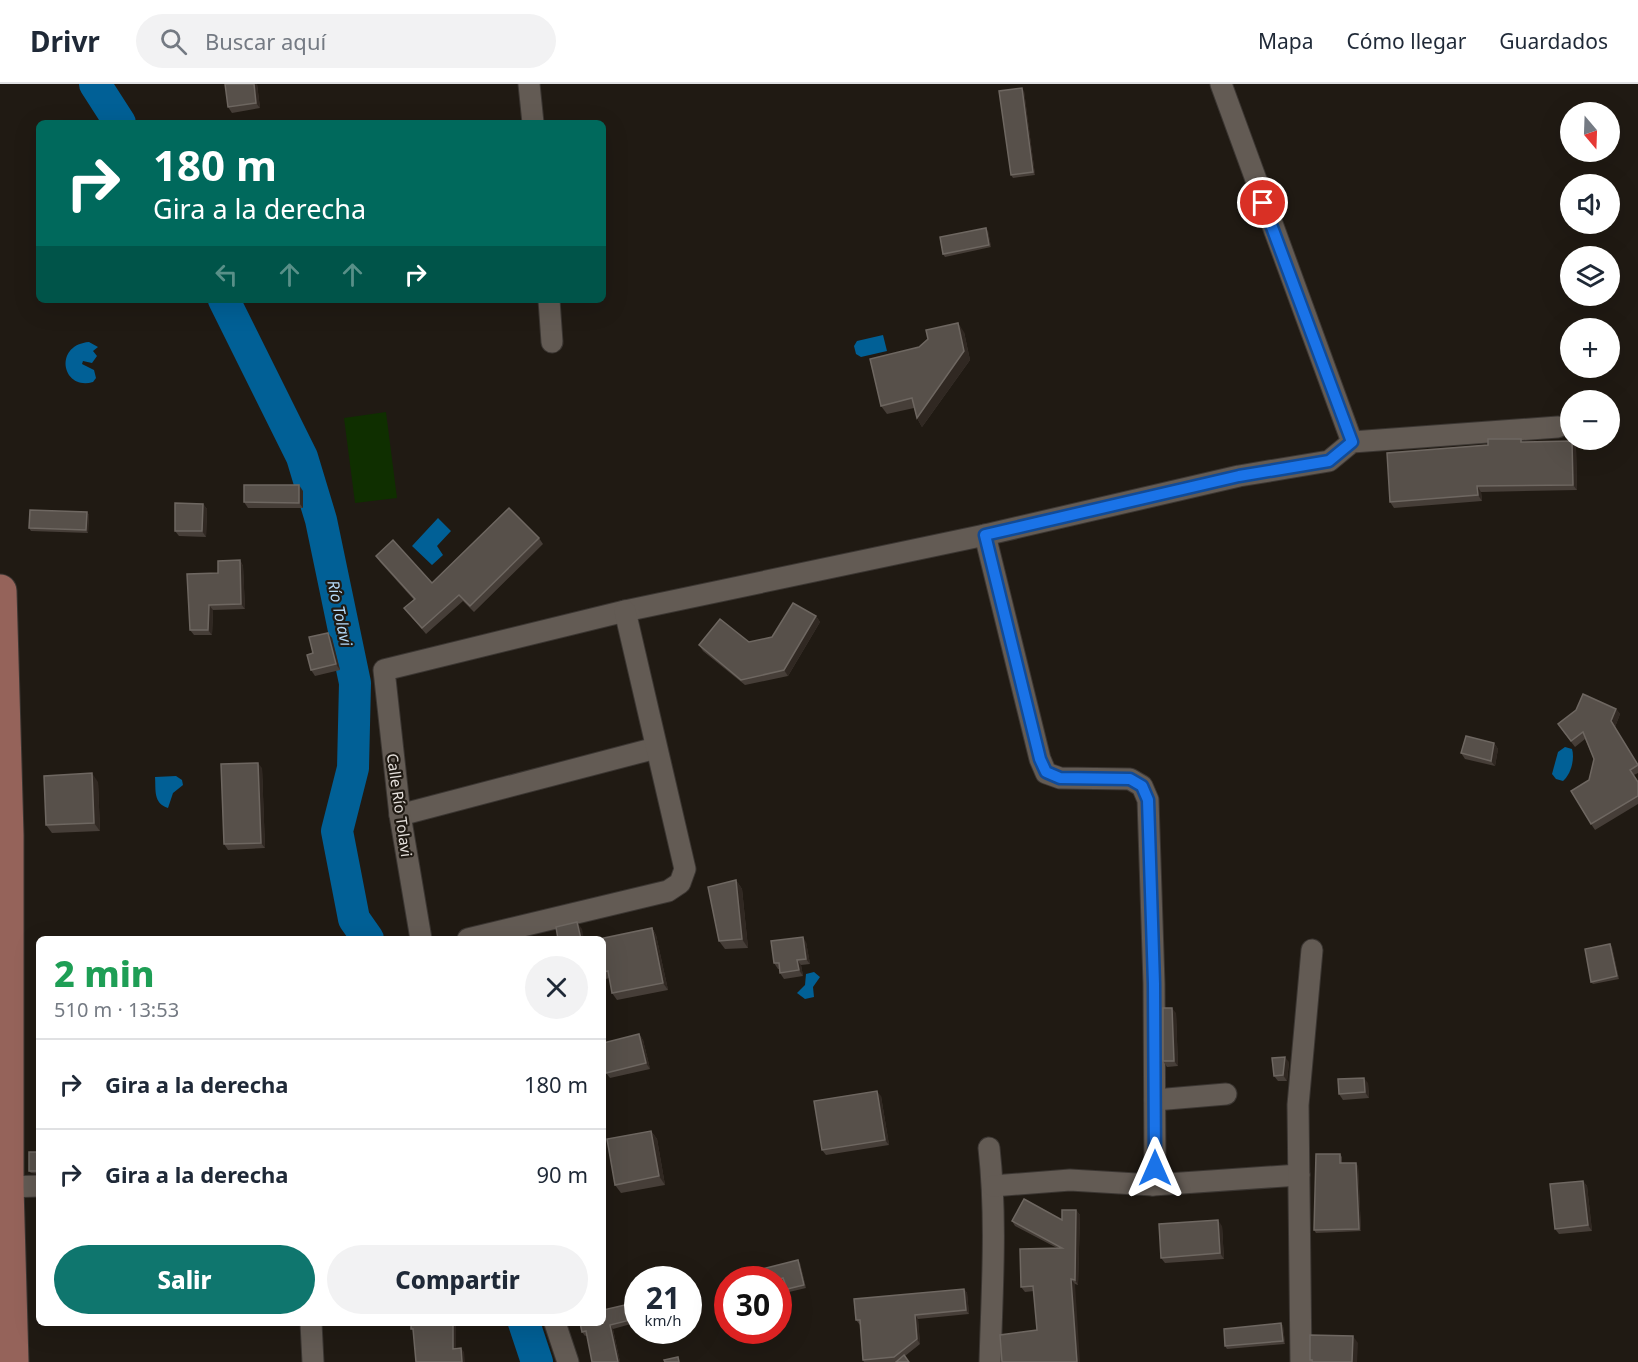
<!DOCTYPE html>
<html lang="es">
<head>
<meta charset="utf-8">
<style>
	:root { --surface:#fff; --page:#f2f2f3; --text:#1f2937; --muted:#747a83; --line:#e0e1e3; --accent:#0f766e }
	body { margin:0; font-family:"Noto Sans",sans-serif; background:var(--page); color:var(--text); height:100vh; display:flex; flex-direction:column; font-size:22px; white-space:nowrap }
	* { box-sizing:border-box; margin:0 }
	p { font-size:20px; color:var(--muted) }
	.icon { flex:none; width:33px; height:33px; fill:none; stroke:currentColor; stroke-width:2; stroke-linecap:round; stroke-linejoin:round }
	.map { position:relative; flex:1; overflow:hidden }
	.details { position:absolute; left:36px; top:852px; width:570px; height:390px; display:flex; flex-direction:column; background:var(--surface); border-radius:9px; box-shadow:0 6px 24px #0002 }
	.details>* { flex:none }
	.banner { position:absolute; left:36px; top:36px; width:570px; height:183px; border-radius:9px; box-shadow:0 6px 24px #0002; background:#00695c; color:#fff; overflow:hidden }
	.needle { width:39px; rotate:161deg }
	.fabs { position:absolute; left:1560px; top:18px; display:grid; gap:12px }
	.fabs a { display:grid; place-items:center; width:60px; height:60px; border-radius:50%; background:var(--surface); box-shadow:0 6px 24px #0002; font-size:30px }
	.speed { position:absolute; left:624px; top:1182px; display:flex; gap:12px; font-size:30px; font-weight:700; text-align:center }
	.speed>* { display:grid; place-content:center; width:78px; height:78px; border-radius:50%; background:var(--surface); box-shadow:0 6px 24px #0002; line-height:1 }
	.speed small { font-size:15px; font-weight:400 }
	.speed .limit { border:9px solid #d22; background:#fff; color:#111 }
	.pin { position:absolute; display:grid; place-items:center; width:51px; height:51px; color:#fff; margin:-26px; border:3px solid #fff; border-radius:50%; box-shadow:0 2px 6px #0007 }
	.me { position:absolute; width:66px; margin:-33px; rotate:0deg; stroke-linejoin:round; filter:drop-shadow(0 0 4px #0008) }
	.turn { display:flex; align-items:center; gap:21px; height:126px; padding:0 18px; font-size:27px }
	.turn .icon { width:78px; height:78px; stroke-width:2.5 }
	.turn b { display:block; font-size:42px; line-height:51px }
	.lanes { display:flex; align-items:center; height:57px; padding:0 18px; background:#0003; justify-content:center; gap:30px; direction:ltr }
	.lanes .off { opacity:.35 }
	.round { display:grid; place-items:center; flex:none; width:63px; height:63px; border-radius:32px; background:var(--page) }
	.summary { display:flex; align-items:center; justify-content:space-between; height:102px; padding:0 18px }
	h1 { font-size:36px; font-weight:800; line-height:45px; color:#1e9e55 }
	.cta { display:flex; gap:12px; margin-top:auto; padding:12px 18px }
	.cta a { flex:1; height:69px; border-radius:36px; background:var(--accent); color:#fff; font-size:24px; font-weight:800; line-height:69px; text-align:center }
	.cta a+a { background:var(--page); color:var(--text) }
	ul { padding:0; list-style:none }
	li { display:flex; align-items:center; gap:18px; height:90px; padding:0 18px; border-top:2px solid var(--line) }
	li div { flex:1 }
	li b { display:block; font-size:22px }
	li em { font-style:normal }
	header { display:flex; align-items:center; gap:36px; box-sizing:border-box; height:84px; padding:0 30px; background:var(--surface); border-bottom:2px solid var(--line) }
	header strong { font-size:28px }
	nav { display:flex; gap:33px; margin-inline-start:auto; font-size:21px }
	.search { width:420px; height:54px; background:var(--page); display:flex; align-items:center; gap:15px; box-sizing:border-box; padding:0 21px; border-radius:33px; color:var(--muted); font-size:22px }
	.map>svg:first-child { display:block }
</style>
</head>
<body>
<header>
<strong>Drivr</strong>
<div class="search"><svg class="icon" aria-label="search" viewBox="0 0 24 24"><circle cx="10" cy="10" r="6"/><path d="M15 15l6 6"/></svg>Buscar aquí</div>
<nav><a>Mapa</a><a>Cómo llegar</a><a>Guardados</a></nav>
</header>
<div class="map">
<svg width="1638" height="1278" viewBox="0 0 1638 1278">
	<rect width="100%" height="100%" fill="#201a13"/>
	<polygon fill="#0f2f00" points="386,328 397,414 355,419 344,334"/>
	<g fill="#016096">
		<polygon points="883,251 887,267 861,273 856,270 854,262 857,257"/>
		<path d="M89,258L98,263L93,267L97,272L92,279L83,277L82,280L94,286L96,294L93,298C62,307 53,261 89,258Z"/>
		<polygon points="438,434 451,447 437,462 443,471 432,481 412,462"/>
		<path d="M1565,663L1572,665C1575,675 1571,690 1563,697L1556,695L1552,690L1558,668Z"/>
		<path d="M176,692L182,696L183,701L173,709L168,724C153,719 156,706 155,693Z"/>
		<polygon points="814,888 820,893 813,903 814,913 805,915 797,909 805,901 806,890"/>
	</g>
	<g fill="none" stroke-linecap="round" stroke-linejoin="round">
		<g stroke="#016096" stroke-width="32">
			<polyline points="95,0 120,39"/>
			<polyline points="224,216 302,373 321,436 355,599 353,684 337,747 354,835 368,855"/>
			<polyline points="524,1239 537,1278"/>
		</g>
		<g stroke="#3b3632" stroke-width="23">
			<g id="minor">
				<polyline points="529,0 533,39"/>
				<polyline points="1221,0 1352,358"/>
				<polyline points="549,216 552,258"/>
				<polyline points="985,451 1040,675 1046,689 1060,694 1130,695 1142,702 1148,716 1154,900 1155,1084 1153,1101"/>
				<polyline points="400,731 656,664"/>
				<polyline points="421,855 400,731 384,586 625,527 985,451 1239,392 1329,377 1352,358 1558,343"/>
				<polyline points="468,855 668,807 680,799 685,785 625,527"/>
				<polyline points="1155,1016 1226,1010"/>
				<path d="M989,1064C997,1135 992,1207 990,1278"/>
				<polyline points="993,1102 1070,1096 1153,1101 1299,1091"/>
				<polyline points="7,1103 39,1102"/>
				<polyline points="311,1239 313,1278"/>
				<polyline points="555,1239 568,1278"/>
				<polyline points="1301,1278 1298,1021 1312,866"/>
			</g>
		</g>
		<g stroke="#3b3632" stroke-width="35">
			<polyline id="primary" points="0,507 7,751 7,1103 12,1278"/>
		</g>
		<use href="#minor" stroke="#635b54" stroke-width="21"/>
		<use href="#primary" stroke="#95635a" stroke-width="33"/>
	</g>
	<g fill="#463e38">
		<polygon points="257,0 260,24 232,29 228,23"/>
		<polygon points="1024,7 1035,91 1013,94 1011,91"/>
		<polygon points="988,147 991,163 945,173 943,170"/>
		<polygon points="964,248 970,276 922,343 917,334 914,324 887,330 881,322 919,263"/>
		<polygon points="1523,358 1576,363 1577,406 1481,408 1482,417 1394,424 1390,418"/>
		<polygon points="303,407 303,424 248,424 244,418"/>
		<polygon points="203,420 207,425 206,453 179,452 175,447"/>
		<polygon points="87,428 89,431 88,449 31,447 29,444"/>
		<polygon points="539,454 543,460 474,528 463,517 426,550 404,524 414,516 380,478 376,472 432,499"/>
		<polygon points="240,476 243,482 245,525 213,526 212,551 194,551 190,546 218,489"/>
		<polygon points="816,532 820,538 788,592 745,601 703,567 699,561 749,558 772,553"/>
		<polygon points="328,549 332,554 340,586 315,592 311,586 313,569"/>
		<polygon points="1616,625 1620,630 1615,643 1638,681 1638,689 1634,691 1638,697 1638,720 1595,746 1591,740 1589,696 1594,675 1585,655 1575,663 1562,646 1576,626"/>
		<polygon points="1494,659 1498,665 1495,682 1465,675 1461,669"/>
		<polygon points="262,684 265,764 228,766 224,760"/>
		<polygon points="98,698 100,747 52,749 46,741"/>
		<polygon points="736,796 742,805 748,864 725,865 719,857"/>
		<polygon points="652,844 656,851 668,906 617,916 612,909 609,894 603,896 603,855"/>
		<polygon points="806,858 810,880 801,881 803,892 784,895 780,889 780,885 778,885 774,879"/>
		<polygon points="1610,860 1612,863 1619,895 1593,900 1591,898"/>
		<polygon points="1176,929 1178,982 1167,983 1163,977"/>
		<polygon points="639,950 643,956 650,985 610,994 606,989"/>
		<polygon points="1289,978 1287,997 1278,997 1274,992"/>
		<polygon points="1368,999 1369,1014 1343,1016 1339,1010"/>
		<polygon points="881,1012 889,1061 826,1071 822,1066"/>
		<polygon points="651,1047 657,1055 665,1101 621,1109 615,1101"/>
		<polygon points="39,1068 39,1090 31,1089 29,1087"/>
		<polygon points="1340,1070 1342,1073 1342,1079 1358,1082 1361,1147 1316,1149 1314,1146"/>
		<polygon points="1583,1097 1587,1102 1592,1147 1559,1150 1555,1145"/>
		<polygon points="1076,1126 1080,1131 1078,1201 1075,1200 1037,1246 1034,1207 1025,1208 1021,1203 1057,1164 1015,1142 1012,1137 1062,1136"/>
		<polygon points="1222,1142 1224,1175 1165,1179 1161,1174"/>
		<polygon points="800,1179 806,1204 789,1208 787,1205 784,1197 778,1199 778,1196"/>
		<polygon points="964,1205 967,1209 969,1230 918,1235 920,1260 905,1272 909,1278 864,1278 863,1276 860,1241 856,1236"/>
		<polygon points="638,1218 638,1238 613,1245 620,1278 592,1278 587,1251 585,1252 582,1248"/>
		<polygon points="1281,1239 1283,1242 1285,1260 1227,1265 1225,1262"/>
	</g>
	<g fill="#302822">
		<polygon points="254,0 257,0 260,24 256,19"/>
		<polygon points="1022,4 1024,7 1035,91 1033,88"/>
		<polygon points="986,144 988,147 991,163 989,161"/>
		<polygon points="958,239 964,248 970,276 922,343 917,334"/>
		<polygon points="1572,357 1576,363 1577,406 1573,401"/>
		<polygon points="299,401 303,407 303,424 299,419"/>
		<polygon points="1477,402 1481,408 1482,417 1478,411"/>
		<polygon points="203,420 207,425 206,453 202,447"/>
		<polygon points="87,428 89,431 88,449 86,446"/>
		<polygon points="240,476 243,482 245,525 241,520"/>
		<polygon points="209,521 213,526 212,551 208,546"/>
		<polygon points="816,532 820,538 788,592 784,586"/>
		<polygon points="328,549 332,554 340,586 336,580"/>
		<polygon points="1616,625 1620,630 1615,643 1611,637"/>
		<polygon points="1494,659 1498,665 1495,682 1491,677"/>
		<polygon points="258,679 262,684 265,764 261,759"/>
		<polygon points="92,689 98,698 100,747 94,739"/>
		<polygon points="736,796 742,805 748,864 742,855"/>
		<polygon points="577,838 582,845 584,855 581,855"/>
		<polygon points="652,844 656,851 668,906 663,899"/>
		<polygon points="803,853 806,858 810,880 806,875"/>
		<polygon points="1610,860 1612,863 1619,895 1617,892"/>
		<polygon points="797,876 801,881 803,892 799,886"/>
		<polygon points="1172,924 1176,929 1178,982 1174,977"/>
		<polygon points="639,950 643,956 650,985 646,979"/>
		<polygon points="1285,973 1289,978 1287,997 1283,991"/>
		<polygon points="1364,994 1368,999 1369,1014 1365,1008"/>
		<polygon points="877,1007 881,1012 889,1061 885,1056"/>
		<polygon points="651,1047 657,1055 665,1101 659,1092"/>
		<polygon points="1356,1079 1358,1082 1361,1147 1359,1145"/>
		<polygon points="1583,1097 1587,1102 1592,1147 1588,1141"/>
		<polygon points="1076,1126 1080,1131 1078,1201 1075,1196"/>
		<polygon points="1218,1136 1222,1142 1224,1175 1220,1169"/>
		<polygon points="798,1176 800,1179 806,1204 804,1201"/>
		<polygon points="1071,1195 1075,1200 1080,1278 1077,1278"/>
		<polygon points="964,1205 967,1209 969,1230 966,1226"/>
		<polygon points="915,1231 918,1235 920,1260 917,1255"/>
		<polygon points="453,1239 456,1239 456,1269 453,1265"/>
		<polygon points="1281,1239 1283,1242 1285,1260 1283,1257"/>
		<polygon points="610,1241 613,1245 620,1278 618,1278"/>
		<polygon points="1353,1252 1358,1259 1357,1278 1352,1278"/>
		<polygon points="461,1264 464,1268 465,1278 462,1278"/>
	</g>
	<g fill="#57504a" stroke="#6e6761" stroke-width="1.5">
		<polygon points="225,0 254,0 256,19 228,23"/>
		<polygon points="1022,4 1033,88 1011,91 999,7"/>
		<polygon points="986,144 989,161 943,170 940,153"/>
		<polygon points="958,239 964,267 917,334 912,314 881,322 870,275 919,263 928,255 926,246"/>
		<polygon points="1488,355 1521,355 1521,358 1572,357 1573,401 1477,402 1478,411 1390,418 1387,369 1488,361"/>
		<polygon points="244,401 299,401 299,419 244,418"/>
		<polygon points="175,419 203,420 202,447 175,447"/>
		<polygon points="509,424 539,454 470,522 459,511 422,544 404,524 415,515 376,472 393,456 432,499"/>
		<polygon points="30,426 87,428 86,446 29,444"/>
		<polygon points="240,476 241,520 209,521 208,546 190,546 187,490 218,489 218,477"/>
		<polygon points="793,519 816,532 784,586 741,596 699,561 720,535 749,558 772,553"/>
		<polygon points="328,549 336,580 311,586 307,571 313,569 309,553"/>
		<polygon points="1583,610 1616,625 1611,637 1638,681 1630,686 1638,698 1638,712 1591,740 1571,707 1589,696 1594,675 1583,648 1571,657 1558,640 1576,626"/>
		<polygon points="1466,652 1494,659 1491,677 1461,669"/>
		<polygon points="258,679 261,759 224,760 221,680"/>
		<polygon points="92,689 94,739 46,741 44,692"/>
		<polygon points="736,796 742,855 719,857 708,803"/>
		<polygon points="577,838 581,855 558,855 556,843"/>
		<polygon points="652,844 663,899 612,909 608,887 603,888 603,855 599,855"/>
		<polygon points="803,853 806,875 797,876 799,886 780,889 779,879 774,879 771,857"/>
		<polygon points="1610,860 1617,892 1591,898 1585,865"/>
		<rect x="37" y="917" width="2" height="25"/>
		<polygon points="1163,924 1172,924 1174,977 1163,977"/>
		<polygon points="639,950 646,979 606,989 603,976 603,959"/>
		<polygon points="1285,973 1283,991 1274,992 1272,974"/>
		<rect x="37" y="987" width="2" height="22"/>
		<polygon points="1364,994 1365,1008 1339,1010 1338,995"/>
		<polygon points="877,1007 885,1056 822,1066 814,1017"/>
		<polygon points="651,1047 659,1092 615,1101 607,1055"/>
		<rect x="29" y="1068" width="10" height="19"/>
		<polygon points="1316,1070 1340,1070 1340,1079 1356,1079 1359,1145 1314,1146"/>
		<polygon points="1583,1097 1588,1141 1555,1145 1550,1100"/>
		<polygon points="1024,1115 1062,1136 1062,1126 1076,1126 1075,1196 1071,1195 1077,1278 1002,1278 1000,1251 1037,1246 1033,1202 1021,1203 1020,1165 1062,1164 1012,1137"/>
		<polygon points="1218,1136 1220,1169 1161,1174 1159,1140"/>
		<polygon points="798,1176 804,1201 787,1205 783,1194 777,1196 765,1196 762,1185"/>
		<polygon points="964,1205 966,1226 915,1231 917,1255 894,1273 863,1276 860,1236 856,1236 854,1215"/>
		<polygon points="638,1218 638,1234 610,1241 618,1278 592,1278 586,1247 582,1248 580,1239 603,1239 603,1226"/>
		<polygon points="411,1239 453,1239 453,1265 461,1264 462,1278 416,1278 413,1245 411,1245"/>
		<polygon points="1281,1239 1283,1257 1225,1262 1224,1245"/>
		<polygon points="1310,1251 1353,1252 1352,1278 1312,1278 1312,1276 1310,1276"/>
		<polygon points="904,1271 909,1278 896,1278"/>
		<polygon points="678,1273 679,1278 665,1278 664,1276"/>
	</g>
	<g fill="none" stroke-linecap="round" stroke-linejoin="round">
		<g stroke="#114b97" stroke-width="15">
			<polyline id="route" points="1155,1084 1154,900 1148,716 1142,702 1130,695 1060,694 1046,688 1040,675 985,451 1239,392 1329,377 1352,358 1263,119"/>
		</g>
		<use href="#route" stroke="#1a73e8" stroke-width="10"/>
	</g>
	<g text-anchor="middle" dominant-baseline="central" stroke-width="4.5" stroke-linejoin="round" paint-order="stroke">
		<g font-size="15" fill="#e7e2de" stroke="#201a13">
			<text transform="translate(400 721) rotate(82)">Calle Río Tolavi</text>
		</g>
		<g font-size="16" font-style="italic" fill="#b6dbfa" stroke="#201a13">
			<text transform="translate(340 529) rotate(78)">Río Tolavi</text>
		</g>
	</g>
</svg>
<div class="fabs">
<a><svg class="needle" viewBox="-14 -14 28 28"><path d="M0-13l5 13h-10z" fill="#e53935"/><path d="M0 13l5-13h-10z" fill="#747a83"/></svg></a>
<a><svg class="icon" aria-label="sound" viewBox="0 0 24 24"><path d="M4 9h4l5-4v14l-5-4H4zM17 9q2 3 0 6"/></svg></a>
<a><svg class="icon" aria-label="layers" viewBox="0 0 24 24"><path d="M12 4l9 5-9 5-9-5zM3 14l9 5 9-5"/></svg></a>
<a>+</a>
<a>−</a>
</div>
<div class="speed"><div>21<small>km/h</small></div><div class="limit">30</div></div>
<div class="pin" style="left:1263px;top:119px;background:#d93025"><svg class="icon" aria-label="arrive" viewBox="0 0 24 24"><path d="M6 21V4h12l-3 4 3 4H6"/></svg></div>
<svg class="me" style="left:1155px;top:1084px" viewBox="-20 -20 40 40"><path d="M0-17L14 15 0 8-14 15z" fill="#1a73e8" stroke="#fff" stroke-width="4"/></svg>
<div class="banner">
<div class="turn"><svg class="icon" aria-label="right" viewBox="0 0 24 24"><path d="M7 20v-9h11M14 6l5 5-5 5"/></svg><div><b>180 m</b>Gira a la derecha</div></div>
<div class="lanes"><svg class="icon off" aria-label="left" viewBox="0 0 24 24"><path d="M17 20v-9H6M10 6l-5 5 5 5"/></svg><svg class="icon off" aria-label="ahead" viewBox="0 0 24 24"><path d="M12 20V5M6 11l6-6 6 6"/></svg><svg class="icon off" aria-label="ahead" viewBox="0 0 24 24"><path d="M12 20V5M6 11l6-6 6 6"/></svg><svg class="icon" aria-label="right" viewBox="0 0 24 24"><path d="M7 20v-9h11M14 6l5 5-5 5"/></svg></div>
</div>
<section class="details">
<div class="summary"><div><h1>2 min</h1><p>510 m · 13:53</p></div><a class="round"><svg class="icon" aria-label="close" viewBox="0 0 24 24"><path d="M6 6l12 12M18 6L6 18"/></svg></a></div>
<ul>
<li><svg class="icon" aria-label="right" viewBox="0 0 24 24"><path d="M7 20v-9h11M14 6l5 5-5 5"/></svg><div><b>Gira a la derecha</b></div><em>180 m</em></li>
<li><svg class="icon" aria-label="right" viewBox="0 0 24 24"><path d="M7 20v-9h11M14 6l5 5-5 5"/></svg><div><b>Gira a la derecha</b></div><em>90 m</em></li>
</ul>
<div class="cta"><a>Salir</a><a>Compartir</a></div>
</section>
</div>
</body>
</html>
